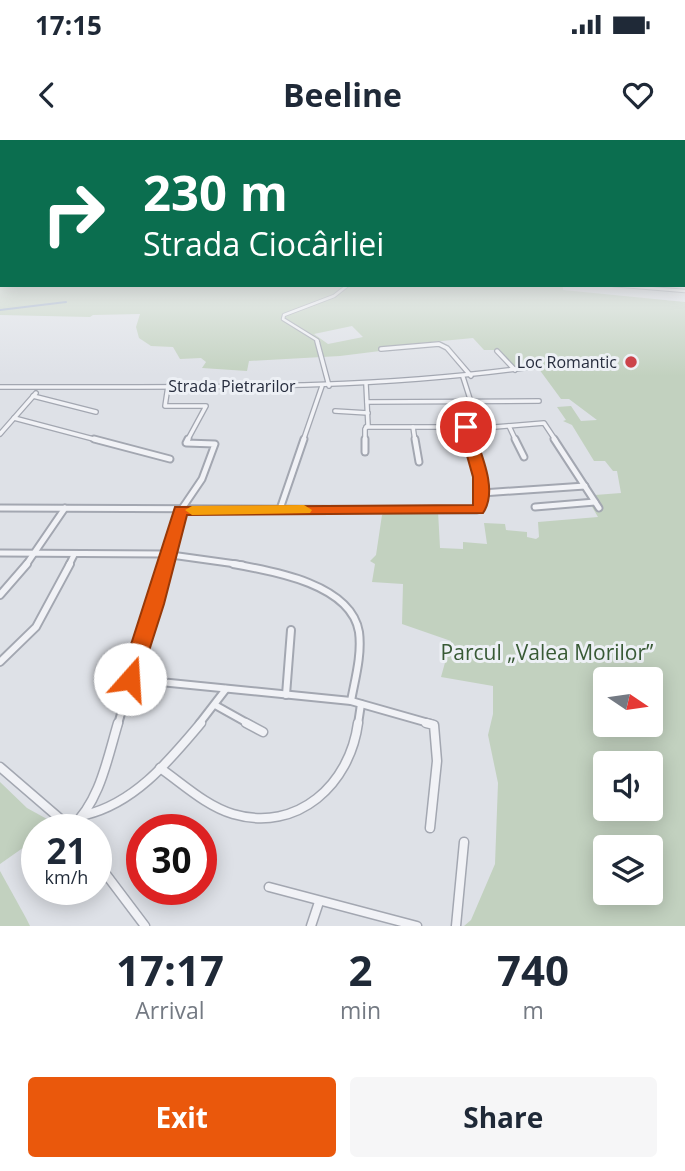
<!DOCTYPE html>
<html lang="en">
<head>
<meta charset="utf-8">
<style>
	:root { --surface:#fff; --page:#f6f6f7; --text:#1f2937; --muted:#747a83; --accent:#ea580c }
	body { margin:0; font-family:"Open Sans",sans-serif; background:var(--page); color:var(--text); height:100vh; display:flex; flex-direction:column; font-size:26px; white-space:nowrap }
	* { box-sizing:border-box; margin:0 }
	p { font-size:23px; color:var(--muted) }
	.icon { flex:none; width:38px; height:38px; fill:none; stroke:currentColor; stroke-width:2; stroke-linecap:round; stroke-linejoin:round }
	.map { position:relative; height:786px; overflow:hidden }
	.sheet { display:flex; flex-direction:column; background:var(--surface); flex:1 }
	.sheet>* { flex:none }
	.banner { position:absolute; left:0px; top:0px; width:686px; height:147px; box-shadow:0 4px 18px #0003; background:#0b6e4f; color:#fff; overflow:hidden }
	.needle { width:46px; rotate:103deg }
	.buttons { position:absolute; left:593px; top:527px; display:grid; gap:14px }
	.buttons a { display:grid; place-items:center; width:70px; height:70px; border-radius:7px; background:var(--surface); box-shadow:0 4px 18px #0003; font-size:35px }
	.speed { position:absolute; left:21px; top:674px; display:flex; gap:14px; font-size:35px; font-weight:700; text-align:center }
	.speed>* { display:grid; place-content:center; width:91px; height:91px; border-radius:50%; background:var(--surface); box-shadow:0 4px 18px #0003; line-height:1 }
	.speed small { font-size:18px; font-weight:400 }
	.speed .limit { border:10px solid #d22; background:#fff; color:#111 }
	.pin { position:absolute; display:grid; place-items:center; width:60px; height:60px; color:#fff; margin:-30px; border:4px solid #fff; border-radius:50%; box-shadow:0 2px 7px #0007 }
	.me { position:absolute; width:77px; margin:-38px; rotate:19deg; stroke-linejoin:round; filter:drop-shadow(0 0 5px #0008) }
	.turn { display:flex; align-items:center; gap:24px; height:147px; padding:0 28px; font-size:32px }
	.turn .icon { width:91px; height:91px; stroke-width:2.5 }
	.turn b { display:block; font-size:49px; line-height:60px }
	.eta { display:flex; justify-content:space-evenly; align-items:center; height:119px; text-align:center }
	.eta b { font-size:42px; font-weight:700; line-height:49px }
	.button { display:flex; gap:14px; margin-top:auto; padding:14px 28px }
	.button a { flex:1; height:80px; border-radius:7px; background:var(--accent); color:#fff; font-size:28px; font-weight:700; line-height:80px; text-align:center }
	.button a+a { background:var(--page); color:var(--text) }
	.status { display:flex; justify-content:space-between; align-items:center; height:49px; padding:0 35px; background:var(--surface); direction:ltr }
	.status svg { height:19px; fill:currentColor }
	header { display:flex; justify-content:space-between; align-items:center; height:91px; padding:0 28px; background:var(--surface); font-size:32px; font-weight:700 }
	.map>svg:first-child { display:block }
</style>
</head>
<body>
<div class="status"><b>17:15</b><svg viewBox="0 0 49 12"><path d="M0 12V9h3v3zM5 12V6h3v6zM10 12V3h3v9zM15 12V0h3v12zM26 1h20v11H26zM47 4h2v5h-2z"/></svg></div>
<header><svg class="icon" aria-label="back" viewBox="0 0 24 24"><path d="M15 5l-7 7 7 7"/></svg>Beeline<svg class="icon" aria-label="heart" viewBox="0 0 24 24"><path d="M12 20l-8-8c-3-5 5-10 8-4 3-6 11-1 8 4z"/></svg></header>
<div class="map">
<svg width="685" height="786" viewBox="0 0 685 786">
	<rect width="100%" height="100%" fill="#dee1e7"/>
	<g fill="#c2d1bf" fill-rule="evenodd">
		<path d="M0,126L2,145H563V150L685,162V786H464L471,780L495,724L498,643L488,595L493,574V546L441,537L451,501L402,484L403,444L372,442L375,424L370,421L376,415L382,375L387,372L438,371L440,408L463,409V402L487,404L484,383L505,384L506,390L527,392V397L536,399L539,397L538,382L598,377L591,365L600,364L595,355L621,353L617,331H613L605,321H594L572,285L563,281L566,280L557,267L571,266L581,281L597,280L569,259H561L536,225L515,229L499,210H484L473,198L380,207V211L340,216L249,221L247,231L202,228L206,222L201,218L180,219L173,207L151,206L139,198L136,187L140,174L93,175L90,177L0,175ZM352,186L363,197L328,204L314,194ZM606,539H651V584H606ZM606,623H651V668H606ZM606,707H651V752H606Z"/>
		<polygon points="0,642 27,668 56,684 49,689 37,690 37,698 0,724"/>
		<polygon points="0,731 26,778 30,786 0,786"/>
	</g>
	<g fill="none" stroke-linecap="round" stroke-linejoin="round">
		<polyline stroke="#99abc7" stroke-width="2" points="0,170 66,162"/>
		<g stroke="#a3a7b1" stroke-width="4.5">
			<g id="street-far4">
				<polyline points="613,145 685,151"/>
				<polyline points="318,203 317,200 283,179 284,175 334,156 348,145"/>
			</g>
		</g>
		<g stroke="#a3a7b1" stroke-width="6">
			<g id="street-far3">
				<polyline points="317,201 329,246"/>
				<polyline points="381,209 439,204 447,208 471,236"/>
				<polyline points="497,211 515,230"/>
				<polyline points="463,237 471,262"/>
				<polyline points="168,246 165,266 206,266 187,301"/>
				<path d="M0,247C180,246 360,252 538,226"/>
				<polyline points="33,256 96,272"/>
				<polyline points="367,262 539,261"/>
				<polyline points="335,271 368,273"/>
				<polyline points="14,278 101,301"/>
				<polyline points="509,286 516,301"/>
				<polyline points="366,287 495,287 544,283 556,301"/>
				<polyline points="413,287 415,301"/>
				<polyline points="466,287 470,301"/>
				<polyline points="0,294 36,253"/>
				<polyline points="303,301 322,246"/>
				<polyline points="365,301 365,289 368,285 366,244"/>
			</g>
		</g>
		<g stroke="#a3a7b1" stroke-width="9">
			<g id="street-far2">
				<polyline points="94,299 170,319"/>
				<polyline points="365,299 365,312"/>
				<polyline points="415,299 419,322"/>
				<polyline points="515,299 524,317"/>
				<polyline points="554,299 599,368"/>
				<polyline points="482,353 585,346"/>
				<polyline points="535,367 595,362"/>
				<path d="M0,368L477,370C489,349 476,320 469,299"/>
				<polyline points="280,369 304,299"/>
				<polyline points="0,413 164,414 243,425"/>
				<polyline points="26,425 65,368"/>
				<polyline points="69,425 74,415"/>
				<polyline points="165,425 181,370 202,339 215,304 186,303 188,299"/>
			</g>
		</g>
		<g stroke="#a3a7b1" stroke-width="10">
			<g id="street-far1">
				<path d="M233,424C273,431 351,444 359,492C362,515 355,539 351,561"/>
				<polyline points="0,455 27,424"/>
				<polyline points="0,522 36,487 70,424"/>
				<polyline points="130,539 351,561 432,584"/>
				<polyline points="286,555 291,490"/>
				<polyline points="215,565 249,584"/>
				<polyline points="118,584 165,424"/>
				<polyline points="199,584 226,549"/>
				<polyline points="358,584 361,564"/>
			</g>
		</g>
		<g stroke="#a3a7b1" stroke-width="11">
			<g id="street">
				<polyline points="246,583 263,592"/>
				<polyline points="426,583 434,585 437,621 430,688"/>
				<polyline points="0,627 72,689"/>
				<path d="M160,628C183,644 206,666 233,674C298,693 350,644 358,583"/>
				<path d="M85,675C135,663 169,621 201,583"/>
				<path d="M71,688C100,661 107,620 118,583"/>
				<polyline points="96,721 145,786"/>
				<polyline points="269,747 417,786"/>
				<polyline points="311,786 319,762"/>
				<polyline points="456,786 464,702"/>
			</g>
		</g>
		<use href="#street-far4" stroke="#f1f2f6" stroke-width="2.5"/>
		<use href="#street-far3" stroke="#f1f2f6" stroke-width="3.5"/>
		<use href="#street-far2" stroke="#f1f2f6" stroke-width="5"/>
		<use href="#street-far1" stroke="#f1f2f6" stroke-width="6"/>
		<use href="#street" stroke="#f1f2f6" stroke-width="8"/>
	</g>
	<linearGradient id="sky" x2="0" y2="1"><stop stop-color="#88b0db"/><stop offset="0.53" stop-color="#f0f2f4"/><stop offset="1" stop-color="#f0f2f4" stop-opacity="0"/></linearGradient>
	<rect width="685" height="236" fill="url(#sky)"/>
	<path fill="#ea580c" stroke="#983908" stroke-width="2" d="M466,283L472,287C480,312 499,350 483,373L187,375L164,464L140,539L137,545L130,547L123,545L120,539L175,367L473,365V337L459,287Z"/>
	<polygon fill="#f59e0b" points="304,365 312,370 310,373 192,375 185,370 192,366"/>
	<circle fill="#cc434a" stroke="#edf0f5" stroke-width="2.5" cx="631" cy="222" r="7"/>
	<g text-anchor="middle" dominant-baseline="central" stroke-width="6" stroke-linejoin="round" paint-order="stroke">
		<g font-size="16" fill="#272d3e" stroke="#edf0f5" text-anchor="end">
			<text x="617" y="222">Loc Romantic</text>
		</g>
		<g font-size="16" fill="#272d3e" stroke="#edf0f5">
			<text x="232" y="246">Strada Pietrarilor</text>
		</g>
		<g font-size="21" fill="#385a35" stroke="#edf0f5">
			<text x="547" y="512">Parcul „Valea Morilor”</text>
		</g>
	</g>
</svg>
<div class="buttons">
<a><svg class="needle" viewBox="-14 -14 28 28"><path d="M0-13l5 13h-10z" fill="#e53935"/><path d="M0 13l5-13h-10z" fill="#747a83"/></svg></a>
<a><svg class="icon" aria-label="sound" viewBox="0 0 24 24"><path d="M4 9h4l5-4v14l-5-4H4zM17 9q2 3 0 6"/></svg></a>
<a><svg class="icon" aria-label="layers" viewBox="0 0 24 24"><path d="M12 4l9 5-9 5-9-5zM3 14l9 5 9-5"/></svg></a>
</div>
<div class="speed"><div>21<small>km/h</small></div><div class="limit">30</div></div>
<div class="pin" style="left:466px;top:287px;background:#d93025"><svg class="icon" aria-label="arrive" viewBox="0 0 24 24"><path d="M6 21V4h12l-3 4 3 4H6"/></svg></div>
<svg class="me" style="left:130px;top:539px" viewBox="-20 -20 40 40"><circle r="19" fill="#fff"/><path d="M0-13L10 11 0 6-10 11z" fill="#ea580c"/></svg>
<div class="banner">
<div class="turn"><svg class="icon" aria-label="right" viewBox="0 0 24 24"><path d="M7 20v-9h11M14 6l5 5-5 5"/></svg><div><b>230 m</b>Strada Ciocârliei</div></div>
</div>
</div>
<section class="sheet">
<div class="eta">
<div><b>17:17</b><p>Arrival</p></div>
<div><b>2</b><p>min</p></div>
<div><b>740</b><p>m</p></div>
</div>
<div class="button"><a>Exit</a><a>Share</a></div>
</section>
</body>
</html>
